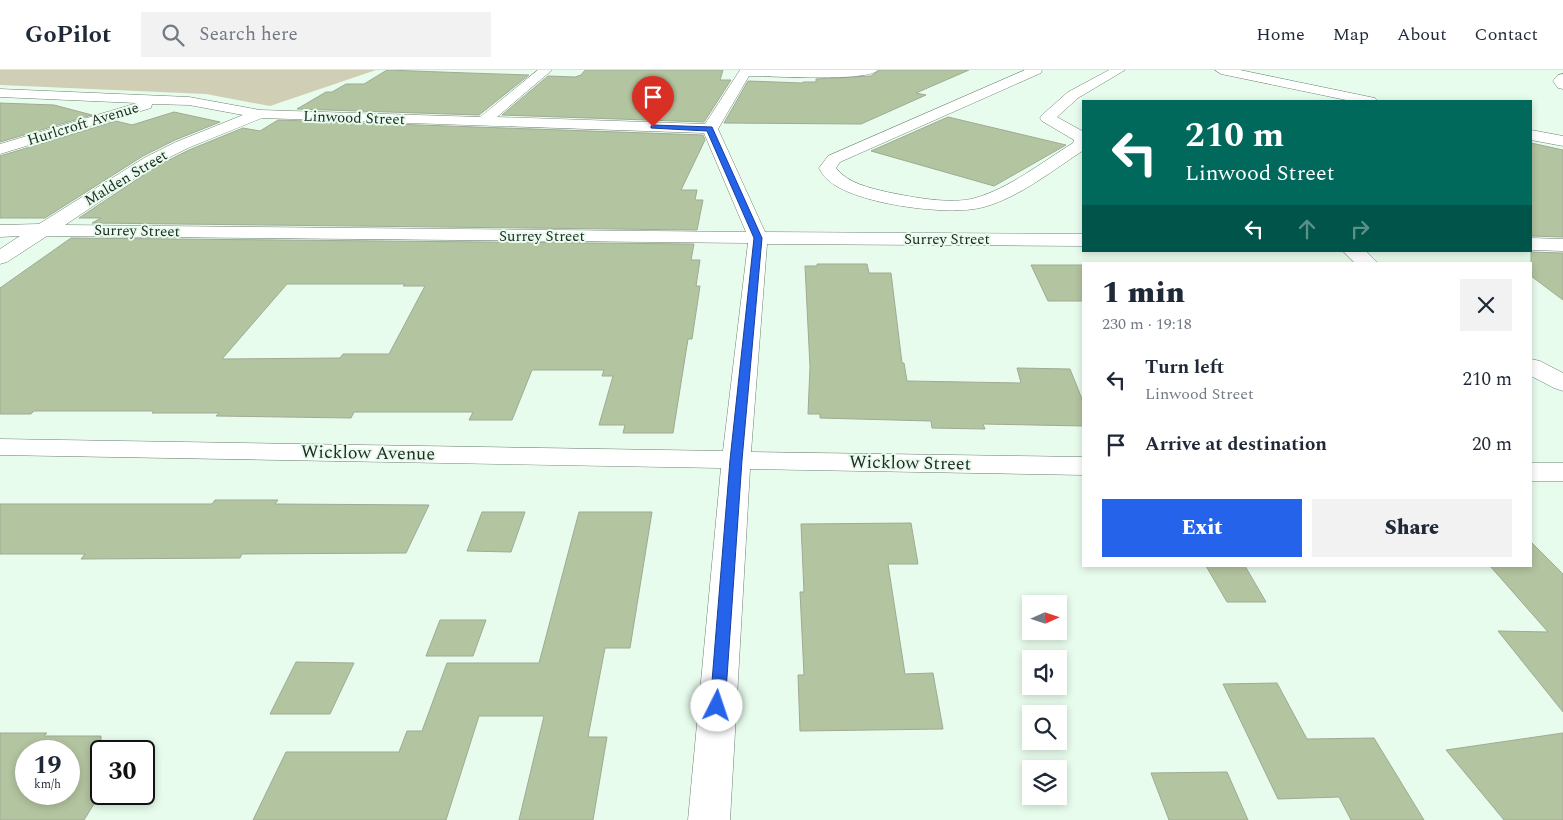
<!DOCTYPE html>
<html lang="en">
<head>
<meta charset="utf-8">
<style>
	:root { --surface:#fff; --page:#f2f2f3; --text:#1f2937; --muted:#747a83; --line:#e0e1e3; --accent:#2563eb }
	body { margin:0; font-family:Spectral,serif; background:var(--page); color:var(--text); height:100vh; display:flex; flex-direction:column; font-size:19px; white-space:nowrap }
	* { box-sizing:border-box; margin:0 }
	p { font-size:16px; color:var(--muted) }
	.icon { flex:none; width:28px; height:28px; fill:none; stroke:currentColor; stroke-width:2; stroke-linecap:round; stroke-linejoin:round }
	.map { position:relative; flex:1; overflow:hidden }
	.side { position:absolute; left:1082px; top:192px; width:450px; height:305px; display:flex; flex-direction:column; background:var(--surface); border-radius:0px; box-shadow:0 2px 8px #0003 }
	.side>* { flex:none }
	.banner { position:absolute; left:1082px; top:30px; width:450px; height:152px; border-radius:0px; box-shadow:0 2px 8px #0003; background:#00695c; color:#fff; overflow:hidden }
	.needle { width:32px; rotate:87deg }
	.buttons { position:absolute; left:1022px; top:525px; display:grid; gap:10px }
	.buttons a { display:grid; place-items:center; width:45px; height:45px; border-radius:0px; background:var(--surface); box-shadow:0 2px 8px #0003; font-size:25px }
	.speed { position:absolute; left:15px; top:670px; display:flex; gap:10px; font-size:25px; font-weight:700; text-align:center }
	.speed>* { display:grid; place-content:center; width:65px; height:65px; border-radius:50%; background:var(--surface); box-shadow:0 2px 8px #0003; line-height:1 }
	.speed small { font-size:12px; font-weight:400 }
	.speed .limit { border:2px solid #111; border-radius:8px; background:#fff; color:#111 }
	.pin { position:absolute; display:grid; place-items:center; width:42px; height:42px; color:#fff; margin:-51px -21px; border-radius:50% 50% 50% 0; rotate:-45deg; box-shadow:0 0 5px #0007 }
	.pin .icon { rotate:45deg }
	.me { position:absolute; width:55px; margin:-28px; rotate:4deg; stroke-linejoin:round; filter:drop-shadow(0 0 4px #0008) }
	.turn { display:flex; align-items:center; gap:18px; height:105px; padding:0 20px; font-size:22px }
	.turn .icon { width:65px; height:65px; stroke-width:2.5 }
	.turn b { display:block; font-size:35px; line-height:42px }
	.lanes { display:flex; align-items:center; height:48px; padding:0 20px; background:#0003; justify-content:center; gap:25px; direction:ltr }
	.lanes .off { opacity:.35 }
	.round { display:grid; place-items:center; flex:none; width:52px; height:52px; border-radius:0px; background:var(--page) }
	.summary { display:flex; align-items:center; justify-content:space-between; height:85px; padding:0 20px }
	h1 { font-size:30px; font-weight:800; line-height:38px }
	.cta { display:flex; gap:10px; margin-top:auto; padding:10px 20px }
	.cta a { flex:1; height:58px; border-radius:0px; background:var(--accent); color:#fff; font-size:20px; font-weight:800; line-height:58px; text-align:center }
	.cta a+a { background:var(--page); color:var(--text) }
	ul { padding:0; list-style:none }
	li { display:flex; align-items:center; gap:15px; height:65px; padding:0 20px }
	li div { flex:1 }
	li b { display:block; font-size:19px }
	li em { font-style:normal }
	header { display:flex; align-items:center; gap:30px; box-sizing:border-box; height:70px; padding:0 25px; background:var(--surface); border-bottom:1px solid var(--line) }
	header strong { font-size:24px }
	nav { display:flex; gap:28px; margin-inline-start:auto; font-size:18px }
	.search { width:350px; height:45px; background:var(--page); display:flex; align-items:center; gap:12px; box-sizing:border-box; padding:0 18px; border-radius:0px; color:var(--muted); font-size:19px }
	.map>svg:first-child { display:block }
</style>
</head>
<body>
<header>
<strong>GoPilot</strong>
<div class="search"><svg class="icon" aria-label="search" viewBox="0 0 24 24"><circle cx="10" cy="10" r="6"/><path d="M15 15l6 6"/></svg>Search here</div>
<nav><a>Home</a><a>Map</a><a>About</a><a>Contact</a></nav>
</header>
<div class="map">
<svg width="1563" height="750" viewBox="0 0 1563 750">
	<rect width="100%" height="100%" fill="#e7fcec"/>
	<polygon fill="#d0ceb4" points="0,0 376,0 270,36 206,24 0,15"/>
	<g fill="#b3c4a0" stroke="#a0aa95" fill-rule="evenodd">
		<polygon points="387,0 468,3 529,5 479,45 297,39 326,22 332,22 346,14 364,14"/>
		<polygon points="585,0 723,0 720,10 731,10 704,52 502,45 548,6 575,7 581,5"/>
		<polygon points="880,0 969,0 916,23 926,25 861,54 724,53 748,11 802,13 803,12 816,12 816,9 871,6"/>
		<polygon points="0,33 54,35 92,45 0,72"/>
		<polygon points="174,42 220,52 175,70 143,86 45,148 0,148 0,86 116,51 132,55"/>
		<polygon points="948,47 1066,75 994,116 871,81"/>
		<polygon points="278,50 703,65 705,70 681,120 697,120 695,130 703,130 697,160 92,153 101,148 79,148 157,96 189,80 243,58 260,61"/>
		<polygon points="1531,73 1563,80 1563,167 1531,166"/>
		<path d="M71,168L694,174L691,190H700L696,216H700L692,269H688L673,363H623L625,355H599L613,306H602L604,300H532L512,350H469L473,342H354L351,348L216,346L219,343H152L154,341H34L31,344H0V218ZM287,214H405L403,216H425L389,284H343L340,288L222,289Z"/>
		<polygon points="1531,182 1563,183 1563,230 1531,206"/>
		<polygon points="817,194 867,194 869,203 891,203 902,293 904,293 907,311 1021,313 1017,298 1070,299 1084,334 1084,356 983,354 985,359 932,358 931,351 820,348 820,344 808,344 810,297 805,196 817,196"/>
		<polygon points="1031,195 1084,195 1084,231 1048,231"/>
		<polygon points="215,430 278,430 275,434 429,435 406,483 242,484 240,488 81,489 85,484 0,484 0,434 212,434"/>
		<polygon points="482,442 525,442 511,482 467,481"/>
		<polygon points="579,442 652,442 630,578 605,578 588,667 607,667 593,750 519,750 544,646 479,646 446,750 253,750 286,682 399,682 407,661 422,661 447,593 539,593"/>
		<polygon points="911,453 918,494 888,494 905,604 933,603 943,659 800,661 798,605 804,605 800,522 804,522 801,454"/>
		<polygon points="1531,472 1563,504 1563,642 1498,561 1548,562 1490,496 1531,496"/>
		<polygon points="1206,496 1245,496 1266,532 1227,532"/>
		<polygon points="440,550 486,550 473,586 426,586"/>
		<polygon points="296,592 354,593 330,644 270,644"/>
		<polygon points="1277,613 1307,669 1374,668 1424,750 1351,750 1339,727 1278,729 1223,614"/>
		<path d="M0,663H47L44,666H101V723L84,750H0ZM26,681H69V724H26Z"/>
		<polygon points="1563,663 1563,750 1504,750 1446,680"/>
		<polygon points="1227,702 1248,750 1169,750 1151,703"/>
	</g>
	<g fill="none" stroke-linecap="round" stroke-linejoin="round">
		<g stroke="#6e8173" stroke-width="1">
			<g id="minor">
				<path d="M538,0H552L497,47L705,54L740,0H878C868,12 769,6 749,6L718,59L765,162L1084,164V176L767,174L751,382L1084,387V405L750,399L730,750H688L721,398L0,385V369L723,381L748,173L47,166L7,192L0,194V179L20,166L0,167V155L39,154L144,88L176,72L243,45L189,35L152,34L151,38L0,84V74L137,33L0,27V19L189,27L260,40L480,47ZM262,48L704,63L746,162L65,155L156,94L188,78Z"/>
				<path d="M1025,0H1042L1041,3L840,92L836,98C847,113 870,118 887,122C912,127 951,135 975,128C1010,118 1042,92 1073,73L1074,70L1042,51L1040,48L1042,45L1068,22L1109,0H1125L1078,28L1057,47L1084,62V80C1053,100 1020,127 984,137C951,147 853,134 828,110C824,107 821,102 819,98L828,86Z"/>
				<polygon points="1215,0 1240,0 1370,27 1375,28 1377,31 1351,31 1221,4"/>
				<polygon points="1563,4 1563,19 1558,18 1553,11 1558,5"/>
				<polygon points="1531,60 1563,66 1563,76 1531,70"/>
				<polygon points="1531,168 1563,169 1563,181 1531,180"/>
				<polygon points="1343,181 1366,181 1379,194 1356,194"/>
				<polygon points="1531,289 1540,291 1563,303 1563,321 1554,318 1531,306"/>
				<rect x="1531" y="393" width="32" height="18"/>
			</g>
		</g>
		<use href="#minor" fill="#fff" fill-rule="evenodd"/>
	</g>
	<polygon fill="#2563eb" stroke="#184099" points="653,55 712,57 762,168 742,390 725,636 723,640 717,642 712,640 710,636 730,390 754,168 707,61 651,58 651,56"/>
	<g text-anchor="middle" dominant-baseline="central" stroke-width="4" stroke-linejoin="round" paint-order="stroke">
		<g font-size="15" fill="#222a24" stroke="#e7fcec">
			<text transform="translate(354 48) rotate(2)">Linwood Street</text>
			<text transform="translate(83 54) rotate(-17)">Hurlcroft Avenue</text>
			<text transform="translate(126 108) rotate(-31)">Malden Street</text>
			<text transform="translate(137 161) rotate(1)">Surrey Street</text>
			<text x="542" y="166">Surrey Street</text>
			<text x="947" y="169">Surrey Street</text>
		</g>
		<g font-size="18" fill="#222a24" stroke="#e7fcec">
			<text transform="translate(368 383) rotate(1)">Wicklow Avenue</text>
			<text transform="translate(910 393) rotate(1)">Wicklow Street</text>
		</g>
	</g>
</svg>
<div class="buttons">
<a><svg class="needle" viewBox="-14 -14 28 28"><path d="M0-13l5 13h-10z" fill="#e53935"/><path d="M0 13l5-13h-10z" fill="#747a83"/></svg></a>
<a><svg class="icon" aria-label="sound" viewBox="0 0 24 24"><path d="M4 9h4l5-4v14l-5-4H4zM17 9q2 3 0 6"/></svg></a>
<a><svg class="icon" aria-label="search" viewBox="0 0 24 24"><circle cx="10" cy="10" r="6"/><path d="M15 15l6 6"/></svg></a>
<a><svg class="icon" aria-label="layers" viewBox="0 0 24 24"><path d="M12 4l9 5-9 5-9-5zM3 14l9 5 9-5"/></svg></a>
</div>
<div class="speed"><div>19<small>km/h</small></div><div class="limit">30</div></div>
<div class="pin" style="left:653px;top:57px;background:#d93025"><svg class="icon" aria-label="arrive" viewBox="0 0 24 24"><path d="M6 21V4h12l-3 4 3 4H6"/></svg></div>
<svg class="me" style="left:717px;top:636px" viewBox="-20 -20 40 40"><circle r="19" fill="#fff"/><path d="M0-13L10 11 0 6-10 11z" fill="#2563eb"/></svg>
<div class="banner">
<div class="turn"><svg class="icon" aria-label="left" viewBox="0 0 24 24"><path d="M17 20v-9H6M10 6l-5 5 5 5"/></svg><div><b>210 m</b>Linwood Street</div></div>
<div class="lanes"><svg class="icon" aria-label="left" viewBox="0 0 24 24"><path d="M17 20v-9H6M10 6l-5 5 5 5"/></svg><svg class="icon off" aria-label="ahead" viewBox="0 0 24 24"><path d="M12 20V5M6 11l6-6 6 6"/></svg><svg class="icon off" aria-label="right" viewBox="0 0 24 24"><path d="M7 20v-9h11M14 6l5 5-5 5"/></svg></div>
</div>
<section class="side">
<div class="summary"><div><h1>1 min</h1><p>230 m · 19:18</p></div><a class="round"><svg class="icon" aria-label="close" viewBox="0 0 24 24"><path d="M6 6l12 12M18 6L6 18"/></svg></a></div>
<ul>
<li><svg class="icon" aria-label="left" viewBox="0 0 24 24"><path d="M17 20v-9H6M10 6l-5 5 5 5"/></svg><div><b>Turn left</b><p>Linwood Street</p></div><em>210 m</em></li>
<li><svg class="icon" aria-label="arrive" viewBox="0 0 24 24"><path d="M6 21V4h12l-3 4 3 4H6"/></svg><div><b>Arrive at destination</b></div><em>20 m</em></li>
</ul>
<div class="cta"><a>Exit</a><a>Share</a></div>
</section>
</div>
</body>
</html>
